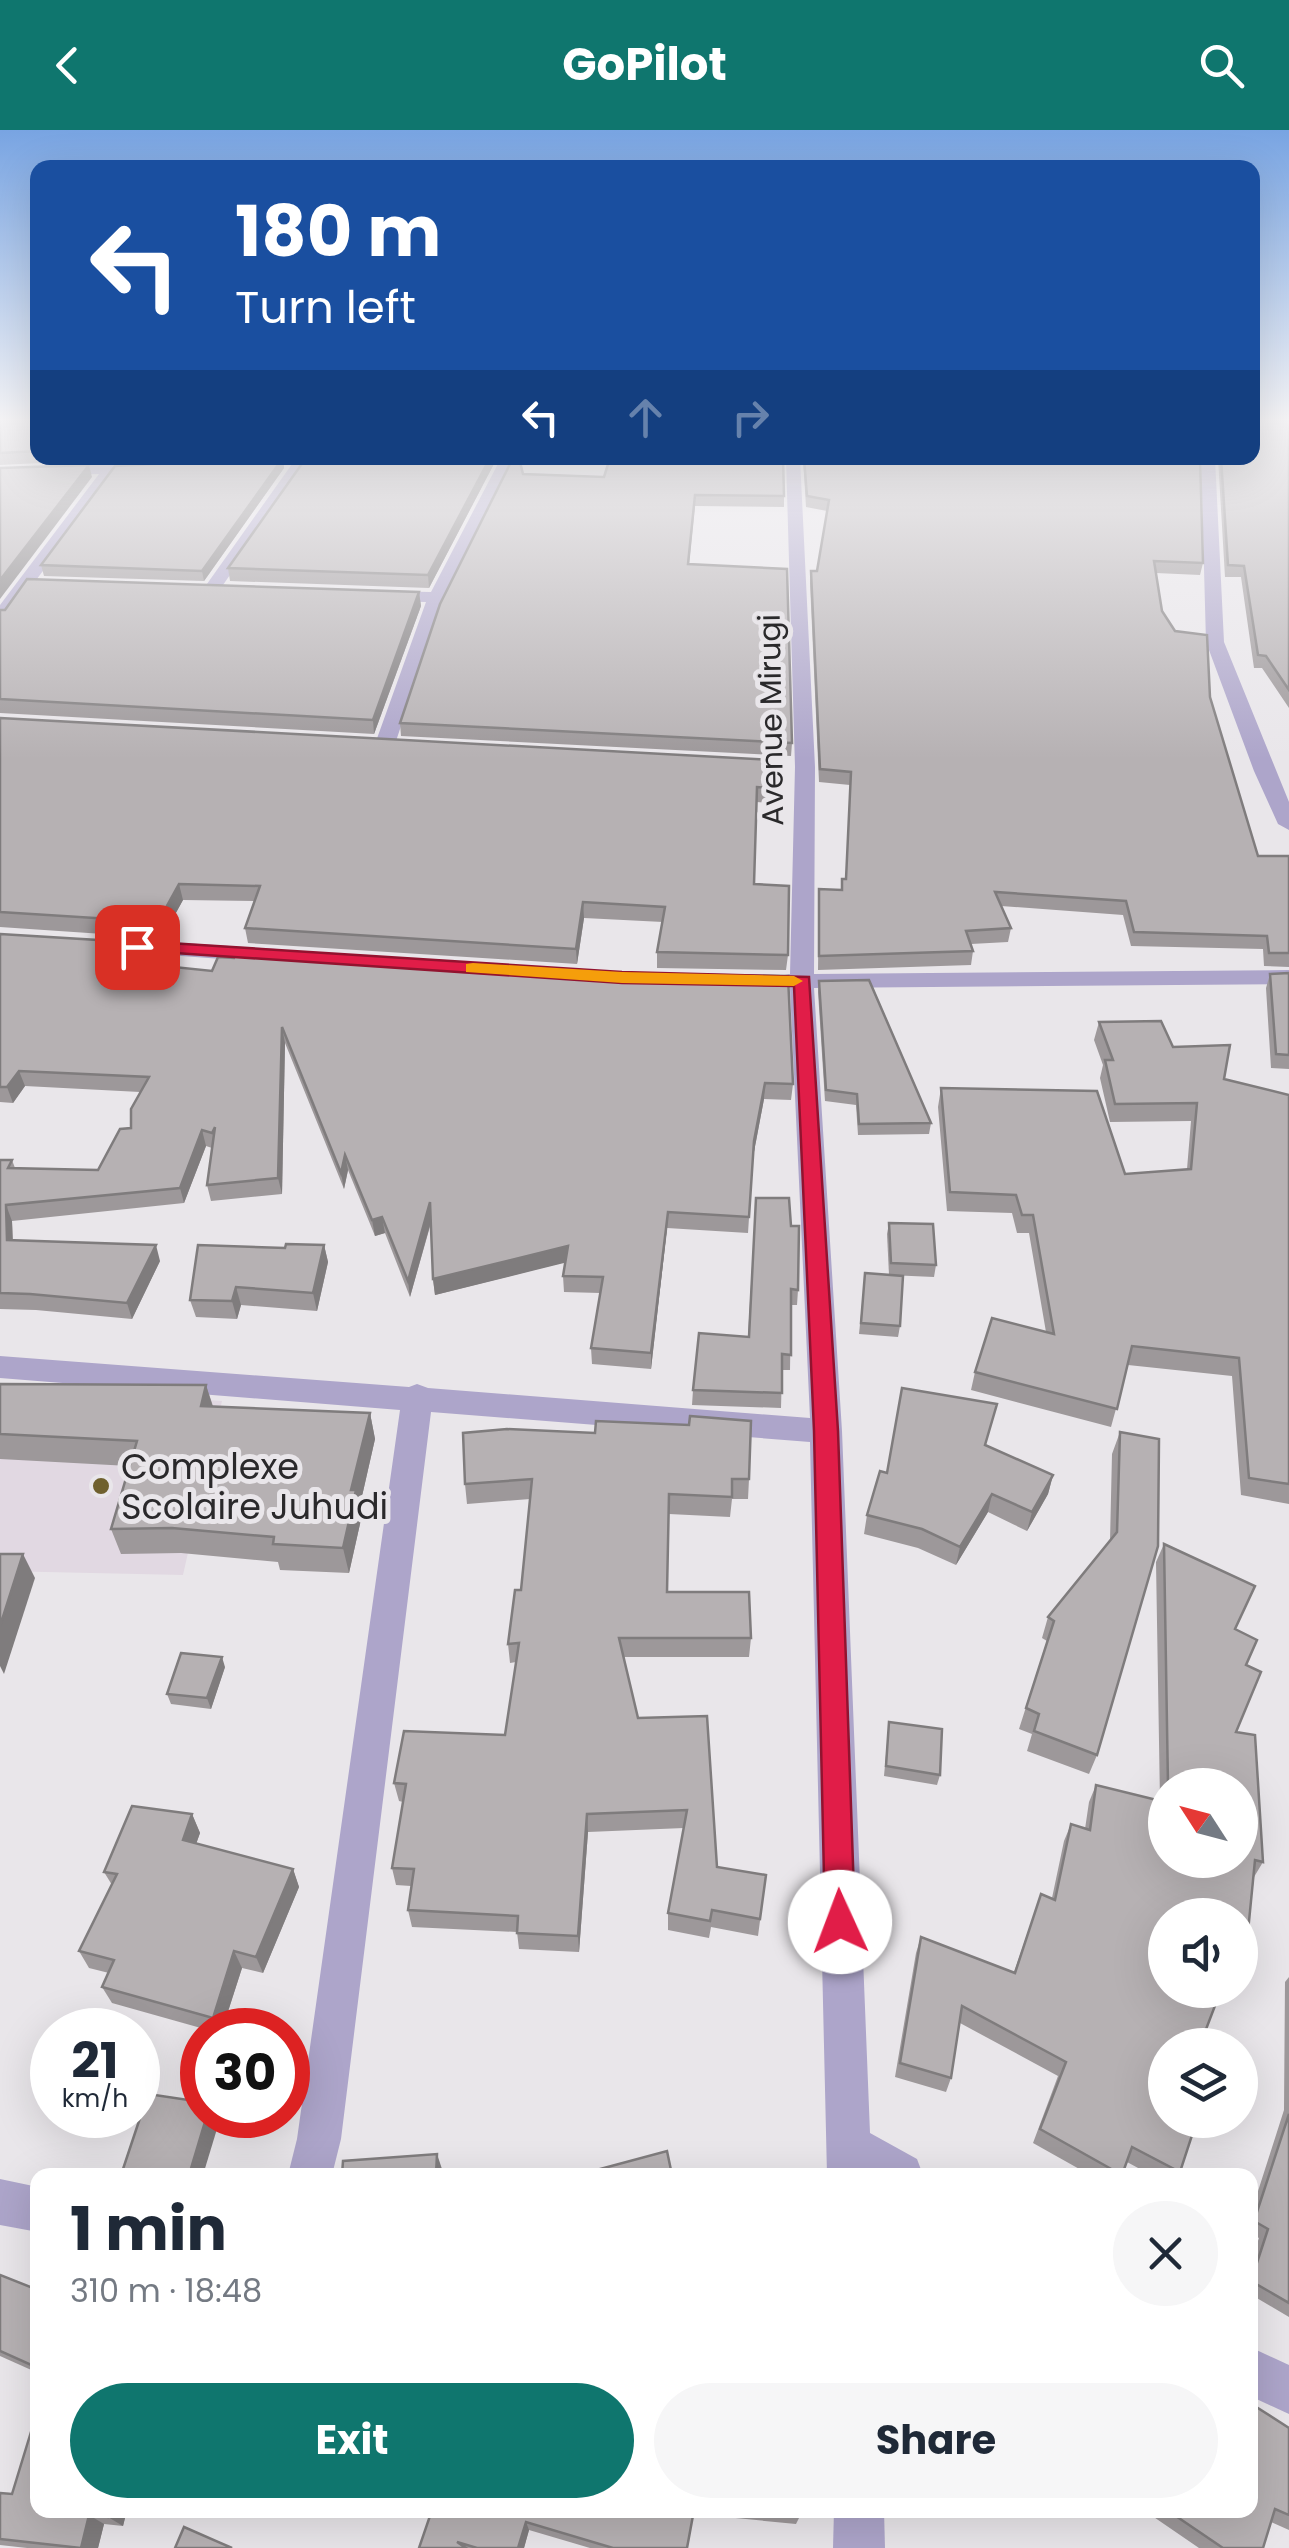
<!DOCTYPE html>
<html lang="en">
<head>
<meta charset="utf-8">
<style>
	:root { --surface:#fff; --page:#f6f6f7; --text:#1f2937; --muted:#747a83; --accent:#0f766e }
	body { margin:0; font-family:Poppins,sans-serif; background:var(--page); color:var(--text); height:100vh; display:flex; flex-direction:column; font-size:38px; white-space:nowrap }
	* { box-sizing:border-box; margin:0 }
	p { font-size:32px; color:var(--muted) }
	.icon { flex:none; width:55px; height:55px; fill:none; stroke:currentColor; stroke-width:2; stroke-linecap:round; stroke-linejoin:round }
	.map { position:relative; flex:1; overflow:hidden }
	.details { position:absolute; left:30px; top:2038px; width:1228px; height:350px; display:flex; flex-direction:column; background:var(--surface); border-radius:20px; box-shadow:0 10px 40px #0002 }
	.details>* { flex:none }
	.guide { position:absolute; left:30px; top:30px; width:1230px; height:305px; border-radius:20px; box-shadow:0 10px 40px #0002; background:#1a4fa0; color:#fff; overflow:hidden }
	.needle { width:65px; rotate:306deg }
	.controls { position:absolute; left:1148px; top:1638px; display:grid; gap:20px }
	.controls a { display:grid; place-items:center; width:110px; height:110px; border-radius:50%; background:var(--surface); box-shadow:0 10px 40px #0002; font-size:50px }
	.speed { position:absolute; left:30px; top:1878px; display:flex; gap:20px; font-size:50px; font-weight:700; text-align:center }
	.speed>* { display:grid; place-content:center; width:130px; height:130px; border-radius:50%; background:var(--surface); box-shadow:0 10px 40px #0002; line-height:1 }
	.speed small { font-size:25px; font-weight:400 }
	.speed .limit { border:15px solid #d22; background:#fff; color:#111 }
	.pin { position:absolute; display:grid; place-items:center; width:85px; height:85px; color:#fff; margin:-42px; border-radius:20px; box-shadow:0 5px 15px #0006 }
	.me { position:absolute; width:110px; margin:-55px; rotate:358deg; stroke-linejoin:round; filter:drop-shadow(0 0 8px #0008) }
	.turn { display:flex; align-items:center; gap:35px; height:210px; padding:0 40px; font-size:45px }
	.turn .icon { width:130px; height:130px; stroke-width:2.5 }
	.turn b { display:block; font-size:70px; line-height:85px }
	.lanes { display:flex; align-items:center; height:95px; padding:0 40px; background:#0003; justify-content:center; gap:50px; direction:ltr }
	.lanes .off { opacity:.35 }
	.round { display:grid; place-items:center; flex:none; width:105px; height:105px; border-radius:52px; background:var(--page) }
	.headline { display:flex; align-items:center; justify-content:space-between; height:170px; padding:0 40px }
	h1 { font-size:60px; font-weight:700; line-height:75px }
	.button { display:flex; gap:20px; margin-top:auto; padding:20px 40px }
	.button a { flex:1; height:115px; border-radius:60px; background:var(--accent); color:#fff; font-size:40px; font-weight:700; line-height:115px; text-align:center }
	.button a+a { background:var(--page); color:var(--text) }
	header { display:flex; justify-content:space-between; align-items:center; height:130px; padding:0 40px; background:var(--accent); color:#fff; font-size:45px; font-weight:700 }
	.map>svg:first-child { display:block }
</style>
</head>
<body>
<header><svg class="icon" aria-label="back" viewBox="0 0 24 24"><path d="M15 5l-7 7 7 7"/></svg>GoPilot<svg class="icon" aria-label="search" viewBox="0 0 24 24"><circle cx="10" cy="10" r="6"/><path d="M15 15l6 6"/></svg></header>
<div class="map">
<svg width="1289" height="2418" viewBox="0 0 1289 2418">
	<rect width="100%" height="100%" fill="#e9e6ea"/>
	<polygon fill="#e1d8e2" points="0,1255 222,1271 183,1445 0,1441"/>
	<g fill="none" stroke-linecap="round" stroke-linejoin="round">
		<g fill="#ada5ca" fill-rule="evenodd">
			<polygon points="106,328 120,328 119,334 153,333 160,337 153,341 115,343 6,491 0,492 0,475 99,344 0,347 0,339 104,334"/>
			<polygon points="328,328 308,333 216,465 204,465 202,461 292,334 244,336 239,335 239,329"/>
			<polygon points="501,328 515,328 438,485 395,614 385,620 378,618 375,614 426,472 379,471 370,466 379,461 431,462"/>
			<polygon points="786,328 800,328 815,637 814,844 1289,840 1289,854 814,858 842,1301 870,2003 917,2029 923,2045 827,2045 810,1312 431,1282 341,2009 332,2045 288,2045 297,2009 400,1280 0,1248 0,1226 409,1257 417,1254 428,1258 810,1288 790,858 779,856 775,851 779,846 790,844 795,637"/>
			<polygon points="1201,328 1215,328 1224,512 1289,672 1289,700 1278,694 1254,641 1206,512"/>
			<polygon points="108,808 277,819 289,826 277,833 100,820 96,815"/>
			<polygon points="0,2049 38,2057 38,2102 0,2095"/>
			<polygon points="1250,2217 1289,2235 1289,2284 1250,2266"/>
			<polygon points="834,2380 884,2380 885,2418 833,2418"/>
		</g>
	</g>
	<g fill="#9d989a" fill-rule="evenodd">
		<polygon points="0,290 38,290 38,328 103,328 101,330 0,335"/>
		<polygon points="1289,290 1289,578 1262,538 1254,538 1241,447 1225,447 1218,328 1252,328"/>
		<polygon points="122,328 192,328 124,329"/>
		<polygon points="283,328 284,338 204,451 44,446 41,435"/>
		<polygon points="497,328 429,458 230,451 228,438"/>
		<polygon points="803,328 1200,328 1203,433 1200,445 1156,443 1162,481 1210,567 1258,726 1289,726 1289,837 1264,836 1263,819 1131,816 1123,785 1001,776 1011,798 1008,812 971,814 973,821 971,835 818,840 819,759 842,760 846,749 850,655 819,652 810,453 811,441 817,441 827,381 806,377"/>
		<polygon points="523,344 784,366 784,377 695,376 689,434 792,613 791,626 401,606 400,593"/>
		<polygon points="419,462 421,476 374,604 0,583 0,480"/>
		<polygon points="0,588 775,658 774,673 756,672 754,754 788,825 786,840 657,838 657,822 663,792 584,788 577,834 248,813 245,798 254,771 183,770 162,808 0,797"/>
		<polygon points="0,804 150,828 147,834 793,954 791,970 764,969 753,1027 748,1103 667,1098 651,1239 592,1234 591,1218 600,1163 564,1162 563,1146 565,1132 435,1165 433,1149 431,1093 410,1167 385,1103 375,1106 348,1040 344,1059 285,913 282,1064 211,1071 207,1055 212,1018 206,1016 184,1073 12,1091 13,1110 160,1131 132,1189 36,1180 0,1179 0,1030 12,1030 15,1038 98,1040 131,998 140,962 25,956 13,973 0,972"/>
		<polygon points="1289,843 1289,939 1271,938 1266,858 1270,844"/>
		<polygon points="819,851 931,993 929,1004 858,1005 856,975 825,971 818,862"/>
		<polygon points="1099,892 1173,917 1224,949 1289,965 1289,1374 1241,1365 1232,1246 1128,1235 1111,1297 971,1260 975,1242 1046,1202 1029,1103 1017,1103 1012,1083 947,1081 938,977 941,958 1125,1044 1187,1039 1191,991 1110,992 1100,948 1103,935 1094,910"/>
		<polygon points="756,1068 798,1160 797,1175 791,1175 790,1240 782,1240 781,1278 692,1275 693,1260 748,1206"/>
		<polygon points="889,1093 936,1135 934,1147 889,1145 887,1104"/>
		<polygon points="324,1115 328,1132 317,1181 241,1175 237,1189 196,1187 190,1170 285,1118"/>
		<polygon points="864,1154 900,1196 898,1207 859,1204"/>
		<polygon points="0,1254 206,1255 213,1276 370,1283 375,1309 360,1375 362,1385 349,1443 280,1440 278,1432 181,1423 121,1424 111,1399 129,1336 0,1329"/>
		<polygon points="1120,1302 1159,1309 1097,1625 1089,1644 1027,1621 1032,1604 1019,1599 1047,1511 1042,1508 1048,1487 1110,1411 1112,1324"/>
		<polygon points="463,1303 749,1349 748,1369 732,1369 730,1387 669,1384 667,1462 751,1508 749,1527 624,1527 638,1588 717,1737 766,1745 758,1806 711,1797 709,1808 668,1800 668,1783 684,1698 588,1702 579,1822 519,1819 517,1802 412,1797 408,1780 411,1756 396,1755 392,1738 403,1672 399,1671 394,1653 505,1605 516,1532 510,1533 508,1514 521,1460 530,1369 467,1374 465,1354"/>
		<polygon points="986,1315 1053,1345 1048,1364 1027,1401 988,1382 956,1435 918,1418 864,1404 867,1385"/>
		<path d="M1164,1414L1235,1499L1246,1535L1236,1602L1263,1732L1254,1747L1246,1822L1240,1831V1785L1165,1915L1180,2042L1178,2045H1151L1127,2032L1122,2045H1090L1033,2013L1058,1946L960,1893L951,1948L946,1962L895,1947L916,1823L921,1807L1014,1842L1041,1764L1052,1768L1064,1711L1071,1694L1085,1699L1089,1672L1096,1655L1160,1671L1156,1432ZM1165,1655H1240L1165,1730Z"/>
		<polygon points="225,1537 211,1579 171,1574 167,1564"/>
		<polygon points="889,1592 940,1645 937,1655 884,1646"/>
		<polygon points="192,1684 200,1703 196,1714 293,1739 299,1757 263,1843 242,1838 222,1900 208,1900 112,1873 102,1857 109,1843 89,1838 79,1821 112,1755 104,1742"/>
		<polygon points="1289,1847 1289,2187 1250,2164 1250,2134 1259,2108 1250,2103 1250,2086 1284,1980 1285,1852"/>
		<polygon points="0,2145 38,2160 38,2243 0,2226"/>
		<polygon points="1289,2298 1289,2400 1271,2392 1263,2418 1199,2418 1145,2381 1138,2386 1130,2380 1250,2380"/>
		<polygon points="0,2363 12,2364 38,2380 127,2380 123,2396 104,2394 98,2418 27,2418 0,2415"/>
		<polygon points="432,2380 800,2380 800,2386 796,2394 694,2384 687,2418 590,2418 529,2400 524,2418 419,2418"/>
	</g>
	<g fill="#7f7c7d">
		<polygon points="283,328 284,338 204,451 202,441"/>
		<polygon points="490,328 497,328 429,458 428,445"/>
		<polygon points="89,335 92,347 0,469 0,450"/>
		<polygon points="419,462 421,476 374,604 373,590"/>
		<polygon points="179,754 183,770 162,808 158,792"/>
		<polygon points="583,772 584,788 577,834 576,819"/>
		<polygon points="146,813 150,828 139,849 135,833"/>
		<polygon points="282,897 285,913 282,1064 278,1048"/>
		<polygon points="19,941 25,956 13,973 7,957"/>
		<polygon points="765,953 764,969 753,1027 754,1011"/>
		<polygon points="202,1000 206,1016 184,1073 180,1058"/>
		<polygon points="345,1025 348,1040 344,1059 341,1043"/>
		<polygon points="430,1072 432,1088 410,1167 408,1151"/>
		<polygon points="6,1075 12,1091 13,1126 7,1110"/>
		<polygon points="668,1082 667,1098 651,1239 651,1223"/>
		<polygon points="382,1087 385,1103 375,1106 372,1090"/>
		<polygon points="156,1115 160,1131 132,1189 127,1173"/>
		<polygon points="324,1115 328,1132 317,1181 313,1163"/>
		<polygon points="568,1116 568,1132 435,1165 433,1149"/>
		<polygon points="236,1157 241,1175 237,1189 232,1171"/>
		<polygon points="206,1255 214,1281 201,1276"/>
		<polygon points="370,1283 375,1309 360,1375 362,1385 349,1443 343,1418 351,1360"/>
		<polygon points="1053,1345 1048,1364 1027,1401 1032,1382"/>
		<polygon points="992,1364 988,1382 956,1435 960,1417"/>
		<polygon points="23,1424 35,1448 4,1544 0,1536 0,1496"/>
		<polygon points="222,1527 225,1537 211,1579 207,1568"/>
		<polygon points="192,1684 200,1703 191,1728 183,1710"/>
		<polygon points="587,1684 588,1702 579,1822 578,1806"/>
		<polygon points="293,1739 299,1757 263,1843 256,1827"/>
		<polygon points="234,1821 242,1838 222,1900 219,1900 213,1888"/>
		<polygon points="207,1985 218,1985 220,1989 203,2045 189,2045"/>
		<polygon points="437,2024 442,2039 442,2045 436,2045"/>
		<polygon points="110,2380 127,2380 123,2396 108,2387"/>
		<polygon points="89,2385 104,2394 98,2418 81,2418"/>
		<polygon points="526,2392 529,2400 524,2418 518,2418"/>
	</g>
	<g fill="#b6b1b3" stroke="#7f7c7d" stroke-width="2.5">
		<polygon points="0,290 38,290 38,321 0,323"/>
		<polygon points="1252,290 1289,290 1289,560 1266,526 1258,525 1244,436 1228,435 1221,328 1252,328"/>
		<polygon points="283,328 202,441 41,435 115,336"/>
		<polygon points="306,328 490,328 428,445 228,438"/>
		<polygon points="513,328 519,328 523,344 604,347 610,328 783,328 784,366 695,365 688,434 787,439 792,613 400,593 440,474"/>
		<polygon points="804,328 1200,328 1203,433 1154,431 1162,481 1175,501 1207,505 1210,567 1258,726 1289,726 1289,823 1269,823 1267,806 1134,802 1126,771 995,762 1011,798 966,801 973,821 819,826 819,759 842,760 842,749 846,749 851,642 820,639 811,441 817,441 829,370 807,366"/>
		<polygon points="89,335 0,450 0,338"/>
		<polygon points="27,449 419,462 373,590 0,569 0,480 5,480"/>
		<polygon points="0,588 775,630 775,658 757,657 754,754 789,756 788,825 657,822 665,777 583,772 576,819 245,798 260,756 179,754 158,792 0,782"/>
		<polygon points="0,804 146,813 135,833 212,841 218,827 234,828 237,819 653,847 654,844 788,846 793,954 765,953 754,1011 749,1087 668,1082 651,1223 591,1218 603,1147 563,1146 568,1116 433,1149 430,1072 408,1151 382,1087 372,1090 345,1025 341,1043 282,897 278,1048 207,1055 215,997 212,1003 202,1000 180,1058 6,1075 7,1110 156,1115 127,1173 30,1164 0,1163 0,1030 12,1030 8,1038 98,1040 120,999 131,998 131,979 149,947 19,941 7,957 0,957"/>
		<polygon points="1289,843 1289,925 1276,924 1270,844"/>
		<polygon points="869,850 931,993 859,994 857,964 826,960 819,851"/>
		<polygon points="1161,891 1173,917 1230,915 1224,949 1289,965 1289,1354 1249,1348 1239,1228 1132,1216 1117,1279 975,1242 992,1188 1054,1204 1033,1085 1022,1085 1016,1065 950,1062 941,958 1097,961 1125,1044 1191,1039 1197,973 1115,974 1105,930 1113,930 1099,892"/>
		<polygon points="756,1068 789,1068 791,1096 799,1096 798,1160 791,1159 791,1225 782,1224 782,1263 693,1260 699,1203 749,1207"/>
		<polygon points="889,1093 933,1094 936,1135 891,1133"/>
		<polygon points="286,1114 324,1115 313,1163 236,1157 232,1171 190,1170 198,1115 285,1118"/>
		<polygon points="865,1143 903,1146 900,1196 861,1193"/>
		<polygon points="0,1254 206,1255 201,1276 370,1283 351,1360 356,1360 343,1418 273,1414 274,1407 172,1398 111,1399 137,1311 0,1304"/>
		<polygon points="902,1258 997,1274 985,1315 1053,1345 1032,1382 992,1364 960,1417 922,1399 867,1385 880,1341 887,1343"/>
		<polygon points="690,1286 751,1291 749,1349 732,1349 732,1367 669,1364 667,1462 749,1462 751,1508 619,1508 638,1588 707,1586 717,1737 766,1745 760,1789 712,1780 710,1791 668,1783 687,1680 587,1684 578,1806 517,1803 518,1786 408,1780 414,1739 392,1738 406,1654 394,1653 404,1601 505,1605 519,1513 508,1514 515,1460 521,1460 532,1349 465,1354 463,1303 507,1299 595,1303 596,1291 689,1295"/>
		<polygon points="1120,1302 1159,1309 1158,1416 1097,1625 1034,1601 1039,1584 1026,1578 1054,1491 1048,1487 1117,1402"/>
		<polygon points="1164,1414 1255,1456 1235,1499 1257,1510 1246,1535 1261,1542 1236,1602 1255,1605 1263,1732 1255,1730 1246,1822 1240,1820 1240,1785 1165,1785 1165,1860 1221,1860 1200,1915 1165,1915 1165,1990 1197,1990 1180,2042 1132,2017 1122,2045 1040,1999 1066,1932 962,1876 951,1948 900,1933 921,1807 1015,1843 1041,1764 1055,1770 1071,1694 1090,1700 1096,1655 1165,1672 1165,1730 1240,1730 1240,1655 1168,1655"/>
		<polygon points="0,1424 23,1424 0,1496"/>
		<polygon points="181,1523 222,1527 207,1568 167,1564"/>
		<polygon points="889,1592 942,1599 940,1645 886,1636"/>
		<polygon points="132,1676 192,1684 183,1710 293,1739 256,1827 234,1821 213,1888 102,1857 114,1830 79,1821 117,1744 104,1742"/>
		<polygon points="148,1964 202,1972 202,1985 207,1985 189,2045 121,2045"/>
		<polygon points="1289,1984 1289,2173 1251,2151 1268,2099 1254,2091"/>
		<polygon points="667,2021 672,2045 589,2045 589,2042"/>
		<polygon points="437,2024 436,2045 342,2045 343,2031"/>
		<polygon points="0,2145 38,2160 38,2238 0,2221"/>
		<polygon points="1250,2273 1289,2298 1289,2385 1275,2379 1263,2418 1223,2418 1167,2380 1250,2380"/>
		<polygon points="38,2279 38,2380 110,2380 108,2387 89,2385 81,2418 0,2409 0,2363 12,2364"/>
		<polygon points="432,2380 694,2380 687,2418 613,2418 526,2392 518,2418 477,2418 457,2412 466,2418 419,2418"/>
		<polygon points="736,2380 800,2380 800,2386"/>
		<polygon points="184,2397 232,2418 175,2418"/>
	</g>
	<linearGradient id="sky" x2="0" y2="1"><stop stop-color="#78a4e2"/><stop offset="0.46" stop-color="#f5f4f6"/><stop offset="1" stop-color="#f5f4f6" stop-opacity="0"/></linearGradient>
	<rect width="1289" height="629" fill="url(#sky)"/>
	<polygon fill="#e11d48" stroke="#92132f" stroke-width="2.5" points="137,811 622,842 809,847 838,1301 855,1792 851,1802 840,1807 829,1802 825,1792 814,1301 794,856 622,853 131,820 128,817"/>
	<polygon fill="#f59e0b" points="473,833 622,842 794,846 803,851 794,856 622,853 466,842 466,834"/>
	<circle fill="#6f602e" stroke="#e9e6ea" stroke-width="4" cx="101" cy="1356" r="10"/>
	<g text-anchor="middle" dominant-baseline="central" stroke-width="10" stroke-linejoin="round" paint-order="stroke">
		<g font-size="30" fill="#2a292b" stroke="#e9e6ea">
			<text transform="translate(771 590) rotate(-91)">Avenue Mirugi</text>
		</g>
		<g font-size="35" fill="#2a292b" stroke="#e9e6ea" text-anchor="start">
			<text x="121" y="1336">Complexe<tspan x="121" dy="40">Scolaire Juhudi</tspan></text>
		</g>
	</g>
</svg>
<div class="controls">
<a><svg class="needle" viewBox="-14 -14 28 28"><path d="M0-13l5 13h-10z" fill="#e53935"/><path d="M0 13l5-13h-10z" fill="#747a83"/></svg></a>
<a><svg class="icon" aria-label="sound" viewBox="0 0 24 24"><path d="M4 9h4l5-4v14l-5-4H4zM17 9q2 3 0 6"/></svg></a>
<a><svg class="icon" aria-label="layers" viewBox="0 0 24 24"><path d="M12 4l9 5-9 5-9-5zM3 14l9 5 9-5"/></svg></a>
</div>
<div class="speed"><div>21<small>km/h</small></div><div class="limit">30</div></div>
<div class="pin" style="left:137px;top:817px;background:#d93025"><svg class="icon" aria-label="arrive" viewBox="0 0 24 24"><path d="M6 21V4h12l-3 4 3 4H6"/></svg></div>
<svg class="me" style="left:840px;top:1792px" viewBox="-20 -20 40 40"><circle r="19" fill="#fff"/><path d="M0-13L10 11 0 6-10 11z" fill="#e11d48"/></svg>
<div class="guide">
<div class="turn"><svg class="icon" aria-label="left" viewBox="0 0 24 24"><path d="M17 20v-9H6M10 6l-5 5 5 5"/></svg><div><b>180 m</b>Turn left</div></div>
<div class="lanes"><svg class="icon" aria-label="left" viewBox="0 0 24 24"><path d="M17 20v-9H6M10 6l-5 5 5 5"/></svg><svg class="icon off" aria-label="ahead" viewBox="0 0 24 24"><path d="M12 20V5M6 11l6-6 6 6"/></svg><svg class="icon off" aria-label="right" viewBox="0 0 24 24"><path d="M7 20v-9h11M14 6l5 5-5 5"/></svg></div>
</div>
<section class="details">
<div class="headline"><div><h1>1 min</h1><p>310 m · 18:48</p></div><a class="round"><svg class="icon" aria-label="close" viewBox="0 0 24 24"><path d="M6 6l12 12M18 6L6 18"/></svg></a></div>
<div class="button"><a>Exit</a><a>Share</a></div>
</section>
</div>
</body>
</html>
